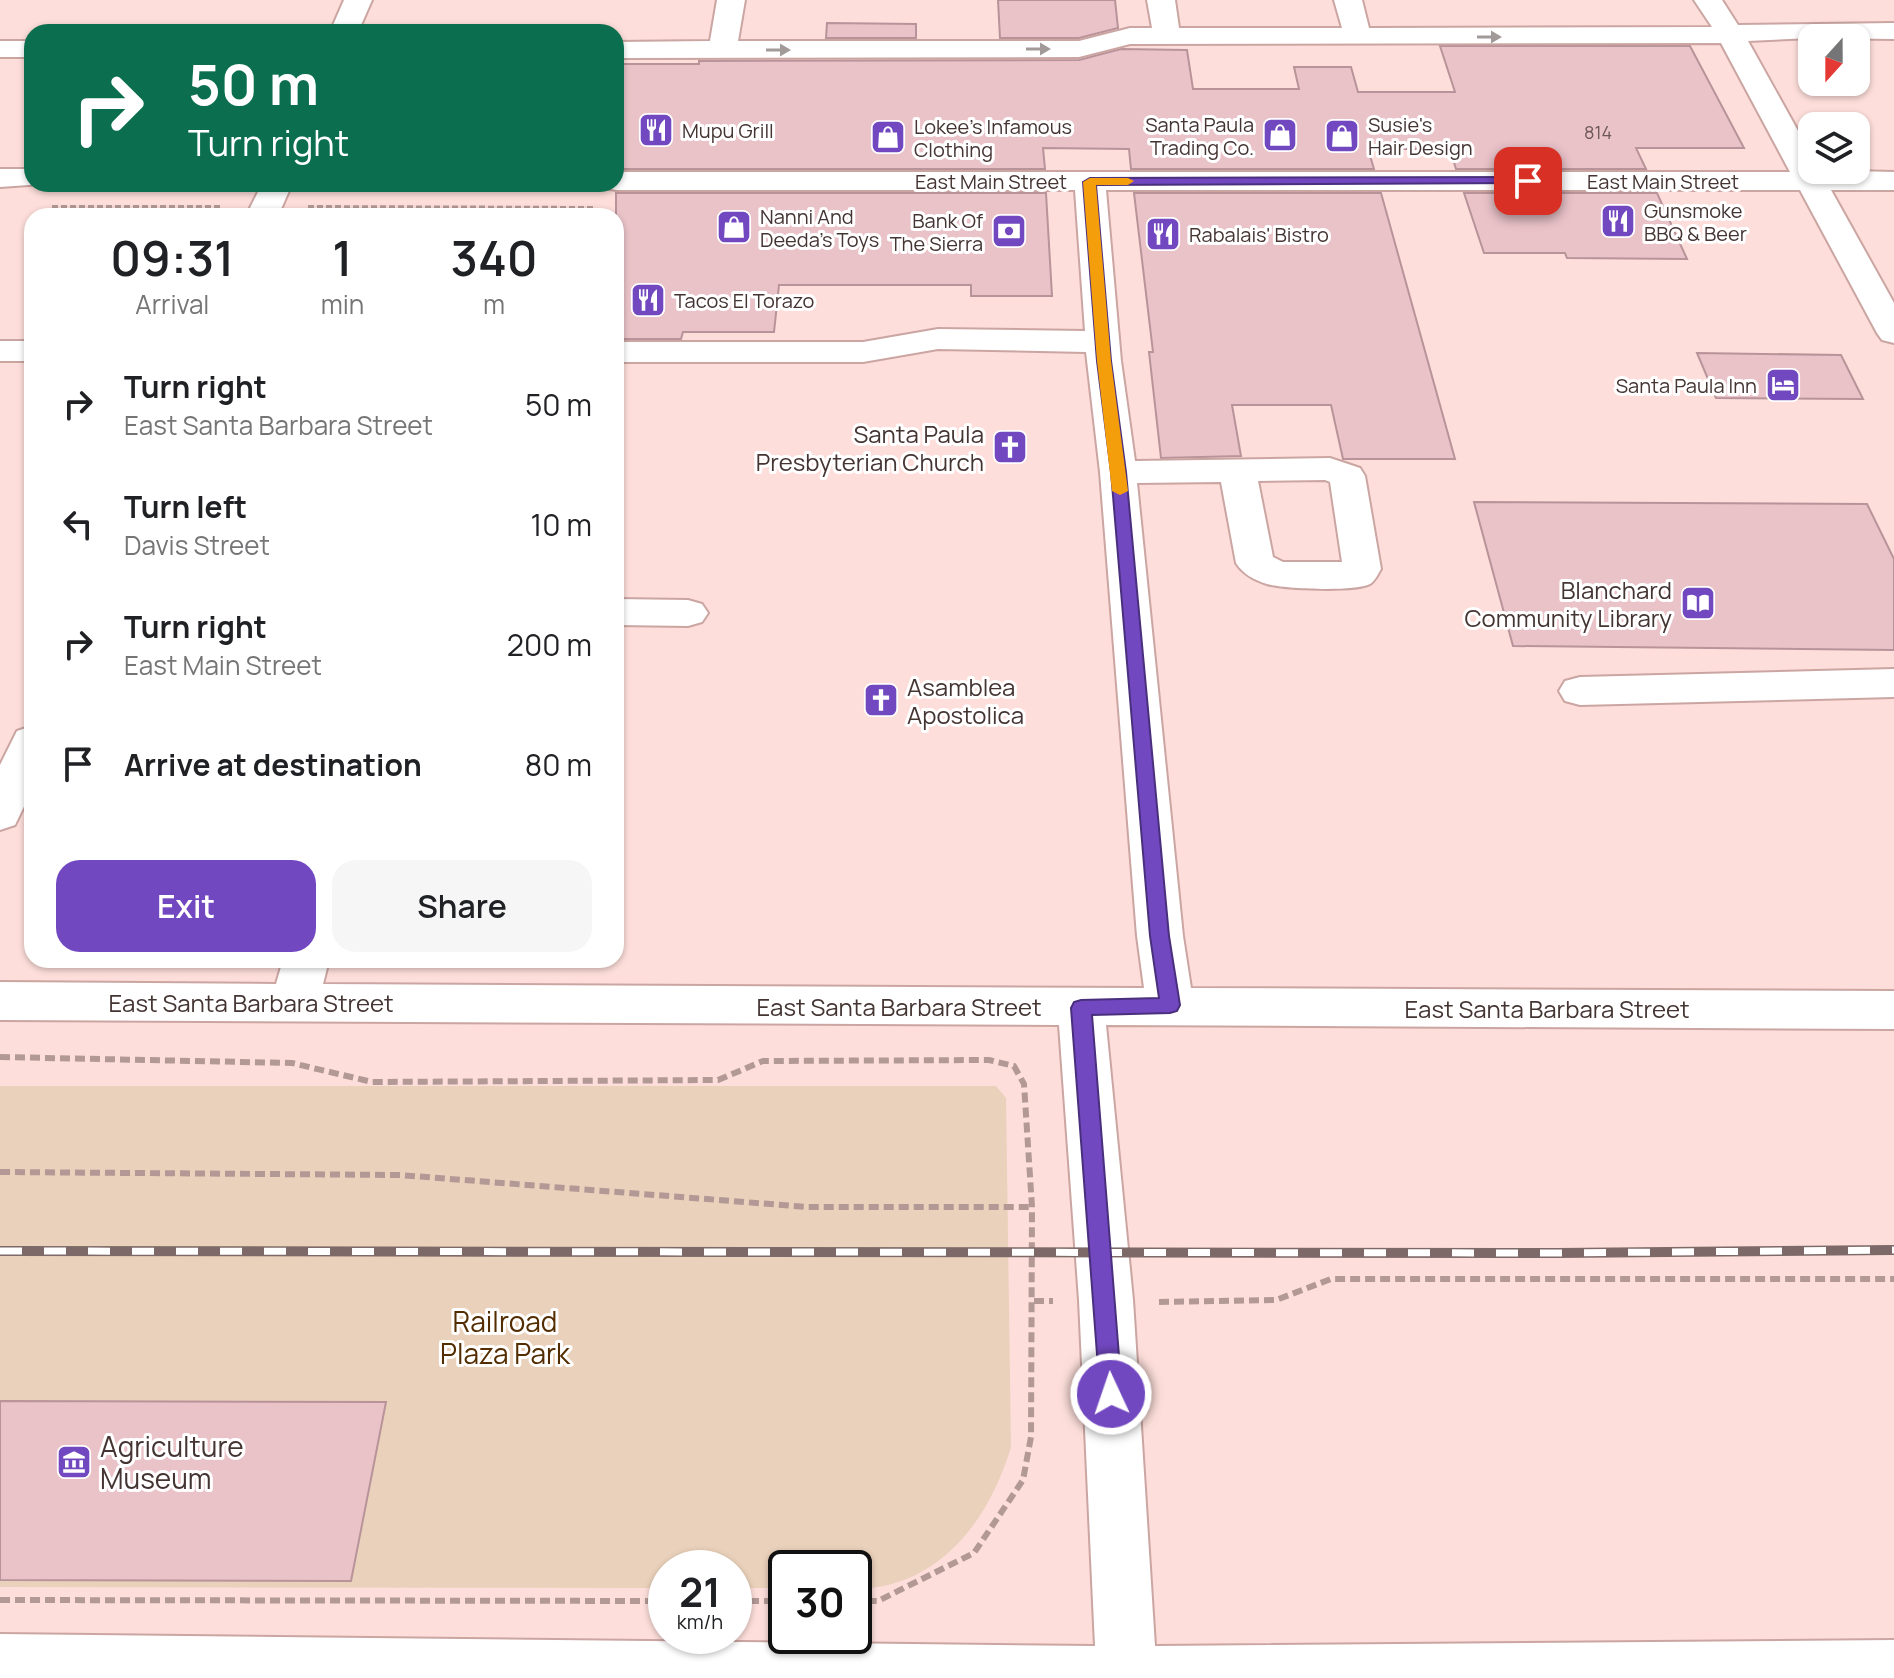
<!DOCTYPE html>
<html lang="en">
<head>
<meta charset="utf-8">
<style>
	:root { --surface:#fff; --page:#f6f6f6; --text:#202124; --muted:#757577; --accent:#7248c1 }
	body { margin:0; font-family:Manrope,sans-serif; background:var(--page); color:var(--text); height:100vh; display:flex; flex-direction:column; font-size:30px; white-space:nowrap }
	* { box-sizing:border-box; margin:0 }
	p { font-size:26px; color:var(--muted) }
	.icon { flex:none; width:44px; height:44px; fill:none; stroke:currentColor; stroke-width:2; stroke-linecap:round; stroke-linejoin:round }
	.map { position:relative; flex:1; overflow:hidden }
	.drawer { position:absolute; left:24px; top:208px; width:600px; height:760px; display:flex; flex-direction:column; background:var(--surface); border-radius:24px; box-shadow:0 2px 6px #0004 }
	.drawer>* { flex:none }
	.top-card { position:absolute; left:24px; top:24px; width:600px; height:168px; border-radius:24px; box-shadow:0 2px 6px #0004; background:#0b6e4f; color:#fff; overflow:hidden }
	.needle { width:52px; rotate:201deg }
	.fabs { position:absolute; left:1798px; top:24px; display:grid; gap:16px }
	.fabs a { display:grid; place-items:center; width:72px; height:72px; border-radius:16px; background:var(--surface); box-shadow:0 2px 6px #0004; font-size:40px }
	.speed { position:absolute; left:648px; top:1550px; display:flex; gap:16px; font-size:40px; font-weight:700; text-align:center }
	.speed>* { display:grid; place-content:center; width:104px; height:104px; border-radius:50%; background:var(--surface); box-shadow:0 2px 6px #0004; line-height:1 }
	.speed small { font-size:20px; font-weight:400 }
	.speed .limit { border:4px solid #111; border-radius:12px; background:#fff; color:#111 }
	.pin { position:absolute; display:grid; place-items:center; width:68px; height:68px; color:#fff; margin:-34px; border-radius:16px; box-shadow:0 4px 12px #0006 }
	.me { position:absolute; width:88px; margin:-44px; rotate:357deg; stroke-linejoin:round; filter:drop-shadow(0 0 6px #0008) }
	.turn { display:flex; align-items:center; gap:28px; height:168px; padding:0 32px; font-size:36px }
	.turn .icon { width:104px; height:104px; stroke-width:2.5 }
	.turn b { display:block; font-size:56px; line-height:68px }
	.eta { display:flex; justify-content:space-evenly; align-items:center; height:136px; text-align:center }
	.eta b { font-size:48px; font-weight:600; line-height:56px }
	.cta { display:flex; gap:16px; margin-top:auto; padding:16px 32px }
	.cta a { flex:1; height:92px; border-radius:24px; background:var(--accent); color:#fff; font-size:32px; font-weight:600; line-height:92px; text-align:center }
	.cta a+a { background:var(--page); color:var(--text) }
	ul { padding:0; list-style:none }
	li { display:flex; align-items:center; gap:24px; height:120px; padding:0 32px }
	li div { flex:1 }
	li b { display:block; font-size:30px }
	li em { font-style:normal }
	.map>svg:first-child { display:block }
</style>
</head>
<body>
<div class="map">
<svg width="1894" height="1678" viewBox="0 0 1894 1678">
	<rect width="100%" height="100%" fill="#fddeda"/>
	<path fill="#ead1bb" d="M0,1086H996L1006,1098L1011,1447C989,1521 938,1589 854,1589V1568H786V1588H734V1568H666V1588L0,1587Z"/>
	<g fill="#eac3c9" stroke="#b89399" stroke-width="2">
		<polygon points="998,0 1115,0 1118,28 1079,38 1000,38"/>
		<polygon points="827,23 916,24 916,38 826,38"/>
		<polygon points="1440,46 1690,46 1744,148 1636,148 1646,169 1456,169 1450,149 1368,149 1374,169 1131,169 1129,149 1043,148 1045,169 616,169 616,64 699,64 699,61 1079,60 1121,49 1187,50 1193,89 1299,89 1294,67 1351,67 1358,92 1455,92"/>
		<polygon points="616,193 1046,193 1052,296 971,296 971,285 779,285 774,332 683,332 681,339 616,339"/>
		<polygon points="1134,193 1381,193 1455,459 1343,459 1331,405 1232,405 1241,456 1161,458 1149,352 1153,352"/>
		<polygon points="1464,193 1657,193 1687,259 1567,258 1565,253 1484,253"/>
		<polygon points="1697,353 1841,355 1863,399 1716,398"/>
		<polygon points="1474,502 1867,504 1894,559 1894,650 1513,646"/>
		<polygon points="0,1401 386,1402 351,1581 0,1580"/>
	</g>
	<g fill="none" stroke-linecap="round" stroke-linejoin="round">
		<g stroke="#cba5a1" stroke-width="4">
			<g id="minor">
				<polygon points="344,0 372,0 358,32 330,32"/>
				<path d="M717,0H745L738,41H1079L1130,28H1152L1147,0H1175L1179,28H1342L1334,0H1362L1369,28L1712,27L1694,0H1722L1738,25L1894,23V39L1812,38L1748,41L1812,156V170L1894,172V190H1831L1894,303V343L1882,340L1877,333L1800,190H1106L1121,361L1135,461L1330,458L1360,468L1365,476L1381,569C1378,574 1375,581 1370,584C1355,592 1283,589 1267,584C1254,580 1243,574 1236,563L1221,482L1137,483L1183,936L1191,988L1894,991V1029L1106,1025L1133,1300L1155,1646L1894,1640V1678H0V1634L1095,1646L1079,1300L1059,1025L0,1020V982L276,984L283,960H329L323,984L1144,988L1137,936L1100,472L1086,352L938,349L863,362H616V342H863L938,329L1085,331L1075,190H616L605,188L603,184H616V172H1790L1721,43L1130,44L1079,57L616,58V42L710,41ZM1325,480L1330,482L1342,562H1283L1273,557L1258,481Z"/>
				<rect x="0" y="41" width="32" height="16"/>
				<polygon points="0,169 32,169 32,184 43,184 0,187"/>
				<polygon points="262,184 292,184 278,216 246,216"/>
				<rect x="0" y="341" width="32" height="20"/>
				<polygon points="616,599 688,600 702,604 708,613 702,622 688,626 616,625"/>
				<polygon points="1894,669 1894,697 1580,705 1565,701 1559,691 1565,681 1580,677"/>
				<polygon points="32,726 32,790 15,825 0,830 0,765 17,731"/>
			</g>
		</g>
		<g stroke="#b29996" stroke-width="4" stroke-dasharray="6 3" stroke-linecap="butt">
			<polyline points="52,207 222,207"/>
			<polyline points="308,207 594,208"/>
		</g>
		<g stroke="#b29996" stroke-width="6" stroke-dasharray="10 5" stroke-linecap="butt">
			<polyline points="0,1057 292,1063 372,1082 718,1080 763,1061 989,1060 1014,1066 1024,1084 1032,1207 1031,1437 1023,1480 974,1553 878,1601 854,1601"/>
			<polyline points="0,1172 400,1175 808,1207 1032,1207"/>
			<polyline points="1034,1301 1053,1301"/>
			<polyline points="1159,1302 1276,1300 1331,1279 1894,1279"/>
			<polyline points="0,1600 666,1601"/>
			<polyline points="734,1601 786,1601"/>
		</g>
		<use href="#minor" fill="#fff" fill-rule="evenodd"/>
		<g stroke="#7d6967" stroke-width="10">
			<polyline id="rail" points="0,1251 1557,1253 1894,1250"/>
		</g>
		<use href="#rail" stroke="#fff" stroke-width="7" stroke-dasharray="22" stroke-linecap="butt"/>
	</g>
	<defs><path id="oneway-solid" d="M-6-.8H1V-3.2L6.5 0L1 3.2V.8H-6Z" transform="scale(2)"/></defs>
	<g fill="#a29a99">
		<use href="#oneway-solid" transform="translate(1489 37)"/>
		<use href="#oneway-solid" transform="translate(1038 49)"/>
		<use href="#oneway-solid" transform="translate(778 50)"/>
	</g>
	<polygon fill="#7248c1" stroke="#4a2f7d" stroke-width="2" points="1528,177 1535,181 1533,183 1096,185 1111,361 1126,472 1169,936 1180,1005 1177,1011 1170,1013 1092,1015 1122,1394 1119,1402 1111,1405 1103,1402 1100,1394 1071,1008 1074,1002 1081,1000 1159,998 1150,936 1111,472 1097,361 1083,182 1090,178"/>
	<polygon fill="#f59e0b" points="1090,178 1128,178 1134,181 1128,185 1096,185 1111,361 1128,491 1120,495 1112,491 1097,361 1083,182"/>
	<defs>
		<g id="restaurant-square" transform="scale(1.8)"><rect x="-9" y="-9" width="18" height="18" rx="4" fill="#7248c1" stroke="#fff"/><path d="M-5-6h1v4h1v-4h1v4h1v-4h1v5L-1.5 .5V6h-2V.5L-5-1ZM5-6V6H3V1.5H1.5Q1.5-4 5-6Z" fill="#fff"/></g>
		<g id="shop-square" transform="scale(1.8)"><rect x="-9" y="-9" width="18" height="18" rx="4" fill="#7248c1" stroke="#fff"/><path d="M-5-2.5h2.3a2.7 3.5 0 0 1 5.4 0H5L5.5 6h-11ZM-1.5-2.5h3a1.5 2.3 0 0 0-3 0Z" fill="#fff"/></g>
		<g id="bank-square" transform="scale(1.8)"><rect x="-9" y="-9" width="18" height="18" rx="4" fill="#7248c1" stroke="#fff"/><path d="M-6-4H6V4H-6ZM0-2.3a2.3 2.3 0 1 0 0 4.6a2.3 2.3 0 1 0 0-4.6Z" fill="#fff"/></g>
		<g id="hotel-square" transform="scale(1.8)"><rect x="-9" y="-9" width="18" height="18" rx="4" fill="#7248c1" stroke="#fff"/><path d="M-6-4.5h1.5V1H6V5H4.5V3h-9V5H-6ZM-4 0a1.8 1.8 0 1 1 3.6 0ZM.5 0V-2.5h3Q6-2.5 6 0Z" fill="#fff"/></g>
		<g id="church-square" transform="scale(1.8)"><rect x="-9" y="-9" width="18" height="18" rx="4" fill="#7248c1" stroke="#fff"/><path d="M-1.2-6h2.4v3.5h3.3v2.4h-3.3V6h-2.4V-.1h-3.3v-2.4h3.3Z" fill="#fff"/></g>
		<g id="library-square" transform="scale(1.8)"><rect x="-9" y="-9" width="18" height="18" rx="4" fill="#7248c1" stroke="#fff"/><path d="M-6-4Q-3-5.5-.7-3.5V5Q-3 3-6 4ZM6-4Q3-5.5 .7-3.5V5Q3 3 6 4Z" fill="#fff"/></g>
		<g id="museum-square" transform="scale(1.8)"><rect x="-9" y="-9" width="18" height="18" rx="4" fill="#7248c1" stroke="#fff"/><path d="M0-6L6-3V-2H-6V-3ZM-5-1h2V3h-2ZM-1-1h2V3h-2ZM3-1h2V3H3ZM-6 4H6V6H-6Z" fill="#fff"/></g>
	</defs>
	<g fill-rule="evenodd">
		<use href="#restaurant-square" x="656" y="130"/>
		<use href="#shop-square" x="1280" y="135"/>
		<use href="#shop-square" x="1342" y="136"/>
		<use href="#shop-square" x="888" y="137"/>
		<use href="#restaurant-square" x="1618" y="221"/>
		<use href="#shop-square" x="734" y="227"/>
		<use href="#bank-square" x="1009" y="231"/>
		<use href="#restaurant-square" x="1163" y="234"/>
		<use href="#restaurant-square" x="648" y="300"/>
		<use href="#hotel-square" x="1783" y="385"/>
		<use href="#church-square" x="1010" y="447"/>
		<use href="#library-square" x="1698" y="603"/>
		<use href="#church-square" x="881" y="700"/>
		<use href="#museum-square" x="74" y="1462"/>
	</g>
	<g text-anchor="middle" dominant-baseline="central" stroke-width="6" stroke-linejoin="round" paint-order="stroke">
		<g font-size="18" fill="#6e5858">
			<text x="1598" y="132">814</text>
		</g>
		<g font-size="20" fill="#443533" stroke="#fff" text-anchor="start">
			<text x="1254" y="124" text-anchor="end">Santa Paula<tspan x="1254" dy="23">Trading Co.</tspan></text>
			<text x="1368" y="124">Susie's<tspan x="1368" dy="23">Hair Design</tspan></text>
			<text x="914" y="126">Lokee's Infamous<tspan x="914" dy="23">Clothing</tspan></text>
			<text x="682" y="130">Mupu Grill</text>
			<text x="1644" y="210">Gunsmoke<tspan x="1644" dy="23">BBQ &amp; Beer</tspan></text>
			<text x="760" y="216">Nanni And<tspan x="760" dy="23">Deeda's Toys</tspan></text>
			<text x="983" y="220" text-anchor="end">Bank Of<tspan x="983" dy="23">The Sierra</tspan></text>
			<text x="1189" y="234">Rabalais' Bistro</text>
			<text x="674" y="300">Tacos El Torazo</text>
			<text x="1757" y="385" text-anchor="end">Santa Paula Inn</text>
		</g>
		<g font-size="20" fill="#443533" stroke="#fff">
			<text x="991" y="181">East Main Street</text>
			<text x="1663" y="181">East Main Street</text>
		</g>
		<g font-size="24" fill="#443533" stroke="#fff" text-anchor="end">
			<text x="984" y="433">Santa Paula<tspan x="984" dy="28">Presbyterian Church</tspan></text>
			<text x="1672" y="589">Blanchard<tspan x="1672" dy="28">Community Library</tspan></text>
			<text x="907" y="686" text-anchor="start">Asamblea<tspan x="907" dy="28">Apostolica</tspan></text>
		</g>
		<g font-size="24" fill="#443533" stroke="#fff">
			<text x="251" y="1002">East Santa Barbara Street</text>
			<text x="899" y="1006">East Santa Barbara Street</text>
			<text x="1547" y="1008">East Santa Barbara Street</text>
		</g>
		<g font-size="28" fill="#532c00" stroke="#fff">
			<text x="505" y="1321">Railroad<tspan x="505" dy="32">Plaza Park</tspan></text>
		</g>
		<g font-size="28" fill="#443533" stroke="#fff" text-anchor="start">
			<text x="100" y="1446">Agriculture<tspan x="100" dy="32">Museum</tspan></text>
		</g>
	</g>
</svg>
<div class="fabs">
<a><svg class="needle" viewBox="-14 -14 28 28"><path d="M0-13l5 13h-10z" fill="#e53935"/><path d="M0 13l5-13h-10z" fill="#757577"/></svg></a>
<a><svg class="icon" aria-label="layers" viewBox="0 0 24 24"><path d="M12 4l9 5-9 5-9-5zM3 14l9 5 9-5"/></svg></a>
</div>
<div class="speed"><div>21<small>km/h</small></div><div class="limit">30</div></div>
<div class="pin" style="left:1528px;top:181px;background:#d93025"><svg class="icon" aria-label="arrive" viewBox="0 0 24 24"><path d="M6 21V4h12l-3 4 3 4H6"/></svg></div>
<svg class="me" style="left:1111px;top:1394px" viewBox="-20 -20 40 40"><circle r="17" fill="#7248c1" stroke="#fff" stroke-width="3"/><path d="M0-11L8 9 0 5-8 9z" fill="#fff"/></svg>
<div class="top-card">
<div class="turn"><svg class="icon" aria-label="right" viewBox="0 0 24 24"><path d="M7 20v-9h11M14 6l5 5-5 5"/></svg><div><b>50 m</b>Turn right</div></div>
</div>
<section class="drawer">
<div class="eta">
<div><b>09:31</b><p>Arrival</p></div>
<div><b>1</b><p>min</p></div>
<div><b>340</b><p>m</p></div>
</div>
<ul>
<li><svg class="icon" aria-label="right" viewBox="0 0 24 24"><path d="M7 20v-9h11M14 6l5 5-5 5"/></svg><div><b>Turn right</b><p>East Santa Barbara Street</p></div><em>50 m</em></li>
<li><svg class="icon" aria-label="left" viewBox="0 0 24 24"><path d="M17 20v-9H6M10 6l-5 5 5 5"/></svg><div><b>Turn left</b><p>Davis Street</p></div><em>10 m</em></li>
<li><svg class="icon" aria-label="right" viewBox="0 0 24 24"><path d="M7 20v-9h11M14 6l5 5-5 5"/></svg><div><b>Turn right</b><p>East Main Street</p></div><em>200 m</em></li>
<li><svg class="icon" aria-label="arrive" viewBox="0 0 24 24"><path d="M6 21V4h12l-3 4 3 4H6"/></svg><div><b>Arrive at destination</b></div><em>80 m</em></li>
</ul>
<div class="cta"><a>Exit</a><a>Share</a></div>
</section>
</div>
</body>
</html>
